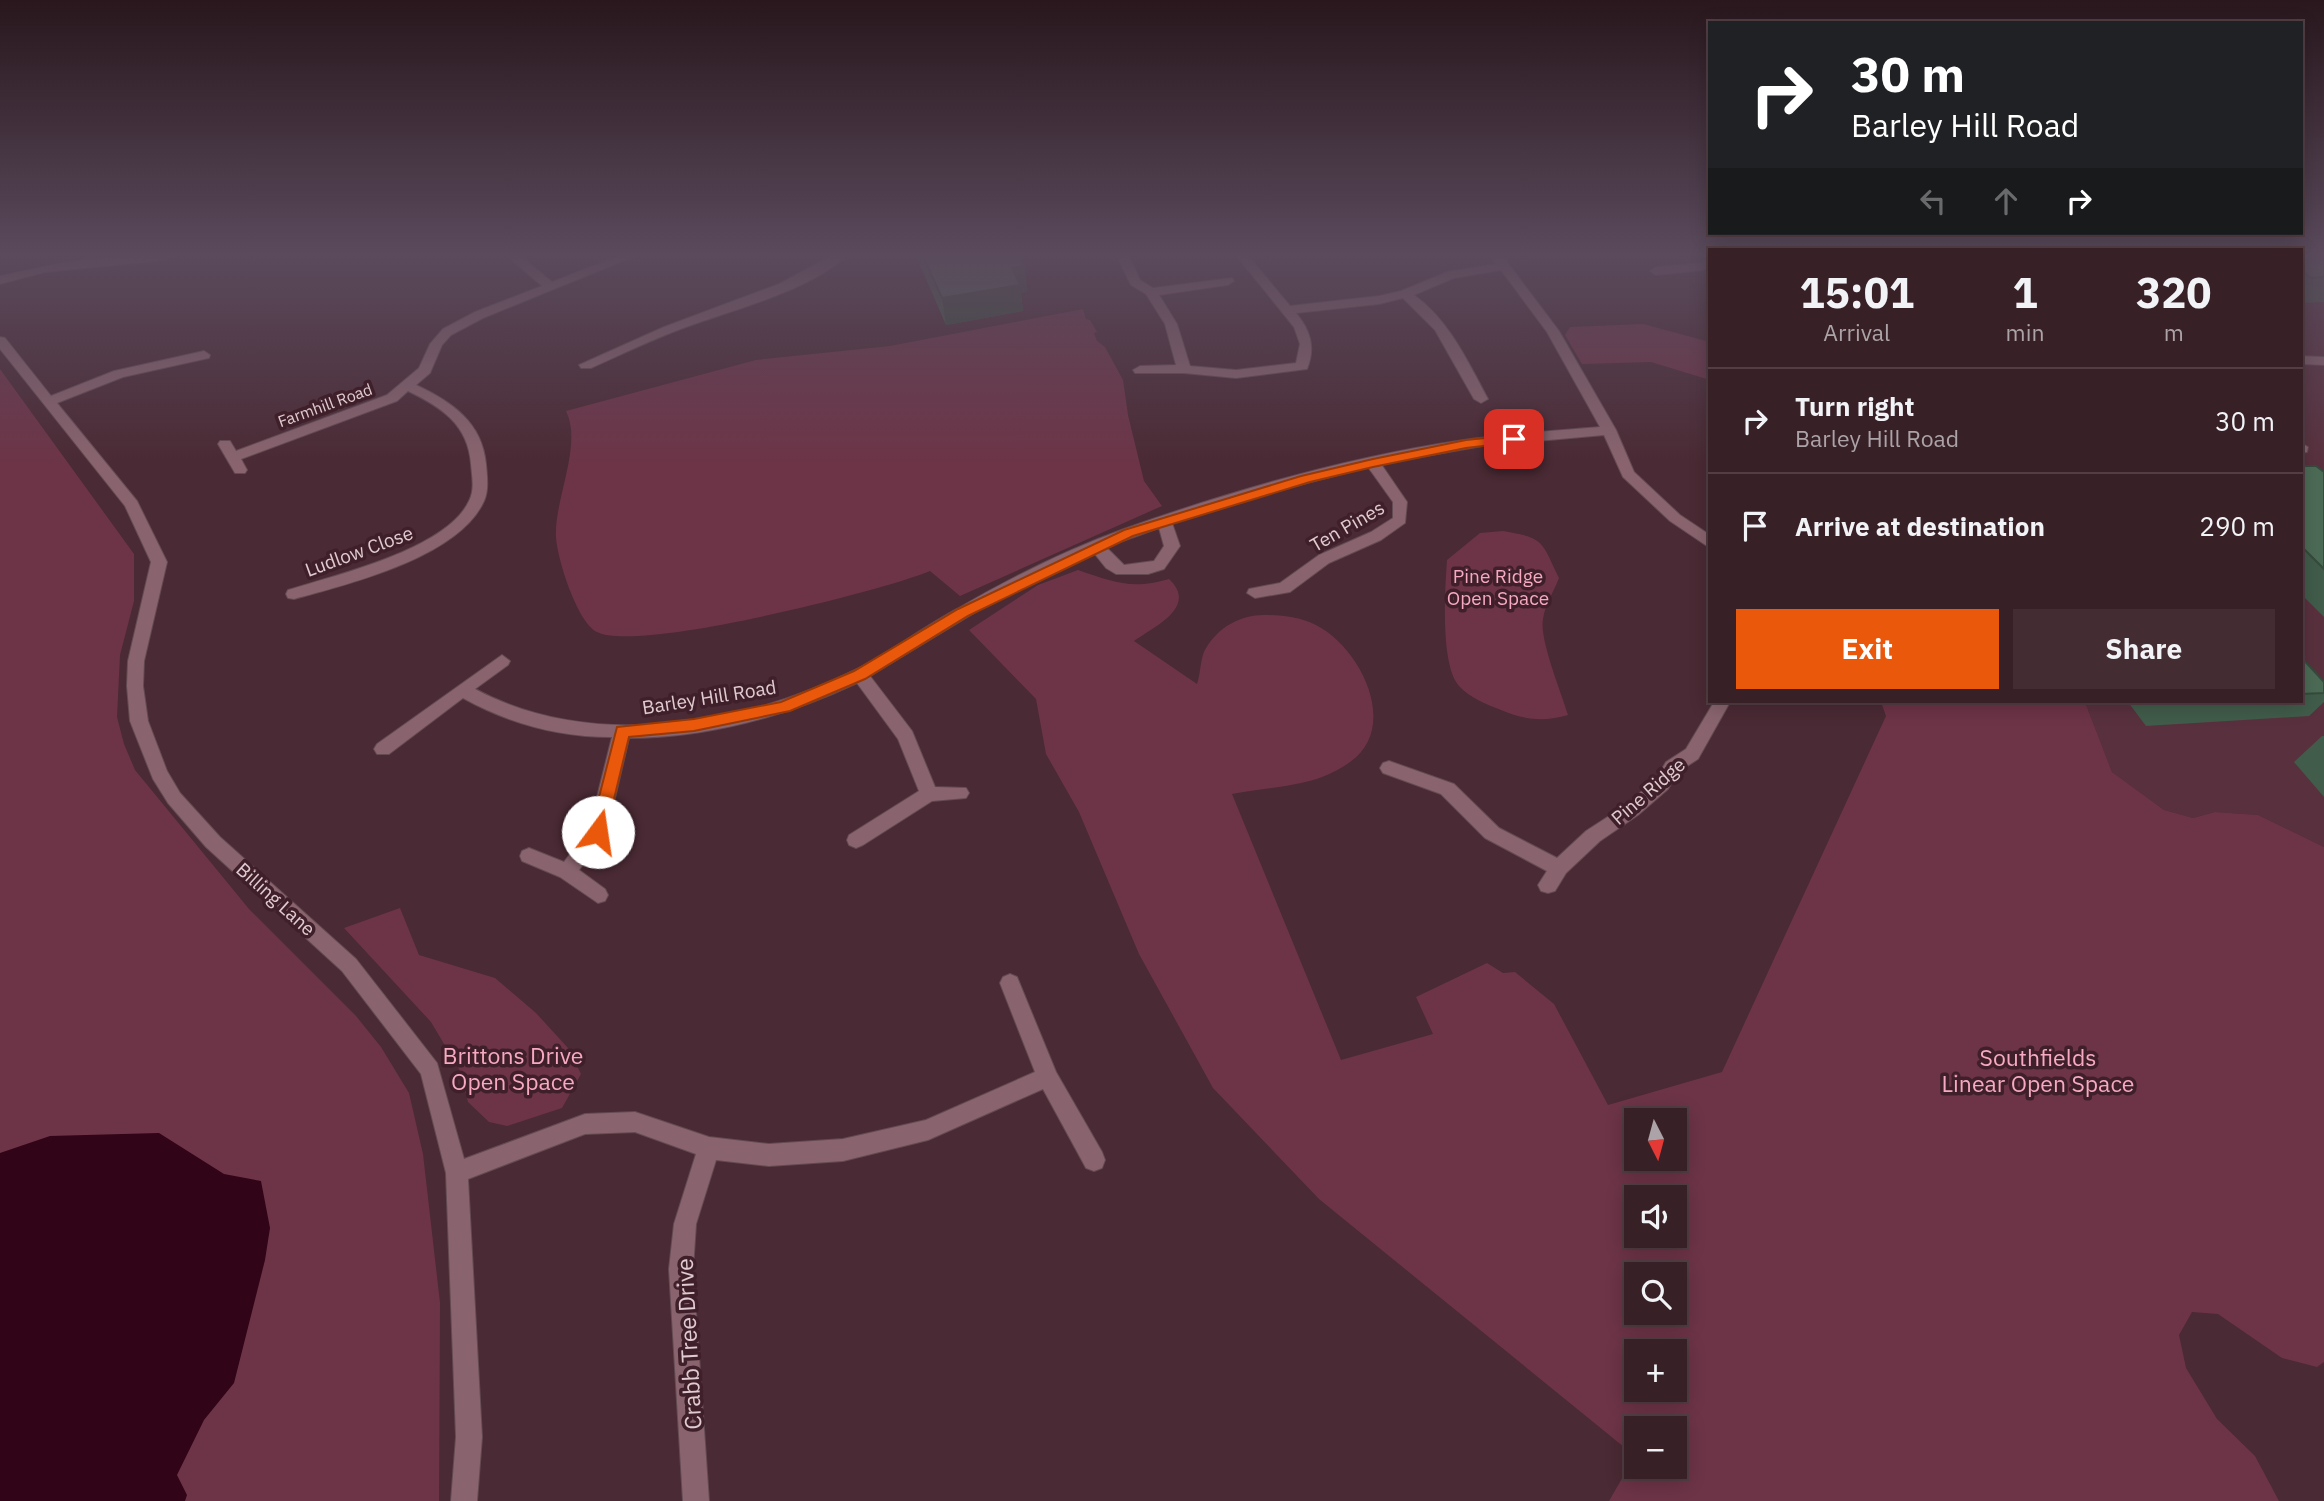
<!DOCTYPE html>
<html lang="en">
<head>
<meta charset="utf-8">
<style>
	:root { --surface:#382027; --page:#432d33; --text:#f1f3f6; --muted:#aba3a7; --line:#523e44; --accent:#ea580c }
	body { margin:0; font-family:"IBM Plex Sans",sans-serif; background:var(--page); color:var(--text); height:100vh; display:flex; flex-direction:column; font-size:26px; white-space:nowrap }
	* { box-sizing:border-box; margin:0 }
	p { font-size:23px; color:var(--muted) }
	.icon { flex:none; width:38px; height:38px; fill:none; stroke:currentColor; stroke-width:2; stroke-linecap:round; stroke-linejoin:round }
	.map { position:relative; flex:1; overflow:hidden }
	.side { position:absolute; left:1708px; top:248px; width:595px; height:455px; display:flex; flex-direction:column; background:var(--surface); border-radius:0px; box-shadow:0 4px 18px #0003,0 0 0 2px var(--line) }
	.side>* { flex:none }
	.banner { position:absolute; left:1708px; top:21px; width:595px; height:214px; border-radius:0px; box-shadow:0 4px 18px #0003,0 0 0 2px var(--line); background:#202124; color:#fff; overflow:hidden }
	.needle { width:46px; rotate:174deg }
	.controls { position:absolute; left:1624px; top:1108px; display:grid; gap:14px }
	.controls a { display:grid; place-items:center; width:63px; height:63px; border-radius:0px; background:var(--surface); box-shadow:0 4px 18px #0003,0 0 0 2px var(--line); font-size:35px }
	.pin { position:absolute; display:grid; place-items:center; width:60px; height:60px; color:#fff; margin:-30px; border-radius:14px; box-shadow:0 4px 10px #0006 }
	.me { position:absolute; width:77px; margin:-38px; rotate:14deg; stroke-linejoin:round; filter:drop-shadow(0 0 5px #0008) }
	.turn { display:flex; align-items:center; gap:24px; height:147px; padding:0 28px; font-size:32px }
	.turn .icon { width:91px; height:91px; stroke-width:2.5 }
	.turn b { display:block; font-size:49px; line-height:60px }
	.lanes { display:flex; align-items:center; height:66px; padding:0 28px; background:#0003; justify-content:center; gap:35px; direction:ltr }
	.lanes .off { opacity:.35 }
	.eta { display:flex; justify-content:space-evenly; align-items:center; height:119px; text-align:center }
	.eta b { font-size:42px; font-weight:700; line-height:49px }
	.action { display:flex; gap:14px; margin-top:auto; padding:14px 28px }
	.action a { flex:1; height:80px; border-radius:0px; background:var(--accent); color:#fff; font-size:28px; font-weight:700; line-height:80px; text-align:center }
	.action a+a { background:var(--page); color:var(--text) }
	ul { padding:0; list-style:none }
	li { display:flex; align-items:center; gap:21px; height:105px; padding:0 28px; border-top:2px solid var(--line) }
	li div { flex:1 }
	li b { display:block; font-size:26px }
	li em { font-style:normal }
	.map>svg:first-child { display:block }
</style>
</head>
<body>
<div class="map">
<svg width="2324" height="1501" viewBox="0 0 2324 1501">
	<rect width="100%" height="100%" fill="#4a2a34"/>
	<polygon fill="#59313e" points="2301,254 2324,254 2324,847 2258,815 2215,812 2193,818 2164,810 2112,772 2085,702 2301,702"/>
	<g fill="#6d3447" fill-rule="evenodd">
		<path d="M1083,309L1086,319L1090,320L1097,332L1094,333L1097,341L1105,347L1123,380L1128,415L1144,481L1162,506L960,596L930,571C882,591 637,653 597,632C577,622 557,558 556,537C554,499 583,445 566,411L756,360L890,346Z"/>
		<polygon points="1643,324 1710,342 1710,380 1651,362 1582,364 1565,335 1570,327"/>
		<polygon points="0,369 134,554 134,601 120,655 117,717 124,744 135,770 249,909 356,1016 381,1047 409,1093 423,1154 440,1303 439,1501 0,1501"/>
		<path d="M1503,531C1545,538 1541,541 1559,578C1554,591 1545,605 1543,619C1539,639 1562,694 1568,715C1545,722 1523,720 1501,710C1486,704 1470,698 1459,686C1440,665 1445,589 1447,560L1480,533Z"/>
		<path d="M1078,570C1113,582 1132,590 1169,579C1199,607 1153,627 1134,641L1197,684C1201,673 1200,657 1206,648C1219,627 1240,615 1264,615C1282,615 1300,617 1316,625C1361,648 1400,727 1350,762C1315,788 1272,786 1232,794L1341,1060L1433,1034L1416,997L1487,963L1503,973L1515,972L1554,1004L1608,1105L1722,1072L1886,716L1881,702H2085L2112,772L2164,810L2193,818L2215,812L2258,815L2324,847V1362L2317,1367L2282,1358L2218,1314L2192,1312L2179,1335L2186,1368L2217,1419L2255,1456L2279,1501H1609L1635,1456L1319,1199L1213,1088L1139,954L1079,812L1046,754L1036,699L969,630L1038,585ZM1675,1120V1158H1636V1120ZM1675,1197V1236H1636V1197ZM1675,1274V1312H1636V1274ZM1675,1351V1390H1636V1351ZM1675,1428V1466H1636V1428Z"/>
		<polygon points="400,908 419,955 495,978 536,1013 568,1048 581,1074 562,1108 507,1126 489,1122 468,1102 460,1071 431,1022 344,928"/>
	</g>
	<polygon fill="#320417" points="159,1133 224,1174 261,1181 270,1228 265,1260 234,1383 204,1420 177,1475 187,1495 185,1501 0,1501 0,1153 50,1136"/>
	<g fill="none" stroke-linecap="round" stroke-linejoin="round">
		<g stroke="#644a52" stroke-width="2">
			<g id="minor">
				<polygon points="157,254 185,254 156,261 45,272 0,284 0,276 67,262"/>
				<path d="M505,254H518L552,282L624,254H640L483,318L451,335L442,345L430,373L416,385C452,402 482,422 486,464C487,476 489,490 484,501C459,557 349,584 294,599L288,598L286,594L288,590C336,575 447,549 469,501C475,490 472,476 471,464C468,424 441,407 408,391L397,401L241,459L247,470L245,473H235L218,444L220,441H230L236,451L387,395L419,368L430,344L443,329L475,312L542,286Z"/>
				<path d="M835,254H848C813,290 732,310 686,327C653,339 622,354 591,368H581L579,365L664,327L779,284Z"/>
				<path d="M1116,254H1128L1140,280L1153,288L1232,278L1234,281L1228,285L1159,295L1177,324L1190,366L1236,370L1296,363L1300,344L1294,327L1235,254H1247L1290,306L1379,296L1401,291L1447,272L1496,264L1489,254H1501L1559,331L1616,430L1634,472L1680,515L1710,535V548L1670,521L1623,477L1604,435L1482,446L1381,464L1407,502L1405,523L1381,540L1329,563L1290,592L1255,598L1247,593L1249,589L1280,583L1319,555L1371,532L1393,518V502L1368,467L1258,496L1172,523L1180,546L1164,569L1148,574H1116L1106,568L1094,553L984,607L870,676L912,731L935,787L966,788L969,793L966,798L932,801L863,845L856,848L849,845L847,840L849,835L919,791L898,739L857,683C787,716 707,738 629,738L607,832L579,870L605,889L608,895L605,901L598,903L560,877L522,861L520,856L522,851L529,848L564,862L589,829L612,737C559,737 510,724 463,698L389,754H377L374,749L377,744L502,655L510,661L508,665L475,689C590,751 742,726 855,670C890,652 922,628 957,609C1010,578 1066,550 1124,529C1234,490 1348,457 1464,440C1509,433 1555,431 1600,427L1547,332L1501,270L1454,278L1414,295C1449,320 1468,362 1488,399L1481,403L1474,399L1435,330L1403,298L1379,304L1296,313C1310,330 1316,347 1307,369L1236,378L1184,373H1135L1133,370L1140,366L1176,365L1165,324L1146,294L1131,285ZM1159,528L1164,546L1154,561L1124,565L1106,547Z"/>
				<polygon points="1710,258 1710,267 1703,270 1656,275 1650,271 1656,267 1700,263"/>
				<polygon points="0,337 5,338 51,396 114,371 204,351 210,355 209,358 123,377 57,403 137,501 167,562 144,661 143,686 148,721 167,771 180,793 220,837 356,959 437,1063 464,1159 585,1114 635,1112 709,1137 769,1144 843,1139 926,1120 1035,1072 1000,983 1003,977 1010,974 1017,977 1056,1072 1102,1152 1105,1160 1102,1168 1094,1171 1086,1168 1043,1089 928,1140 843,1161 769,1166 716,1160 696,1224 693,1269 709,1501 683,1501 669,1269 674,1224 696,1154 635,1132 585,1134 468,1179 482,1437 477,1501 451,1501 456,1437 446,1173 421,1074 342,971 206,847 168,803 153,779 130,721 127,686 128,661 151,562 125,506 0,349"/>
				<polygon points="2301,356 2324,357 2324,365 2301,364"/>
				<polygon points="2301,443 2308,447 2307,452 2301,453"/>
				<polygon points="1714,702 1730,702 1698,759 1678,772 1668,789 1638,815 1600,841 1566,873 1555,891 1548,893 1541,891 1538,885 1547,871 1485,838 1441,794 1383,773 1380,768 1383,763 1389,761 1454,784 1499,828 1557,858 1586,831 1626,805 1656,779 1666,762 1686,749"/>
			</g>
		</g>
		<use href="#minor" fill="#89646e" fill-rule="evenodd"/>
	</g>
	<g fill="#415c4a">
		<polygon points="915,254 1019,254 1027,292 1021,293 1023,311 946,325"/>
		<polygon points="2301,254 2324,254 2324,302 2301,303"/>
		<polygon points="2301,466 2324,472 2324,617 2301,594"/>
		<polygon points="2301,657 2324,682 2324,702 2309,716 2146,726 2128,702 2301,702"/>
		<polygon points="2322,736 2324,736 2324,797 2294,762"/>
	</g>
	<polygon fill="#354b3c" points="1025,266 1027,292 1021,293 1023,311 946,325 942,298 1012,268"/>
	<g fill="#4c6b56" stroke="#354b3c" stroke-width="2">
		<polygon points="922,254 1019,254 1025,266 1012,268 1020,285 942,298"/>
		<polygon points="2301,254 2324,254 2324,277 2311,278 2301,270"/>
		<polygon points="2301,466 2316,466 2324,472 2324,569 2301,546"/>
		<polygon points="2301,657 2324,682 2324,693 2301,694"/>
	</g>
	<linearGradient id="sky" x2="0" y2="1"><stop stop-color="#29171d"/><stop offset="0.55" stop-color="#5a4a5c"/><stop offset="1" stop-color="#5a4a5c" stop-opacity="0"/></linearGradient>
	<rect width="2324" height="464" fill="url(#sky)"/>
	<polygon fill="#ea580c" stroke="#983908" stroke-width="2" points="1514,435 1520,439 1518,442 1466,448 1373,467 1310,482 1133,536 968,616 865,679 790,711 694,731 629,737 606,832 604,836 592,836 590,832 617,727 694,719 781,702 854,671 958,609 1124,530 1301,476 1373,459 1466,440"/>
	<g text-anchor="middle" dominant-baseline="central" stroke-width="7" stroke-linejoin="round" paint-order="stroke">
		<g font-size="16" fill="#e0cbd0" stroke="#3f202a">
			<text transform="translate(325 405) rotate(-20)">Farmhill Road</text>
		</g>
		<g font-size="19" fill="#e0cbd0" stroke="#3f202a">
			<text transform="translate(1347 526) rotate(-30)">Ten Pines</text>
			<text transform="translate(359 551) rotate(-20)">Ludlow Close</text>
			<text transform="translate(709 697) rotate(-9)">Barley Hill Road</text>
			<text transform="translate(1648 791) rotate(-41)">Pine Ridge</text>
			<text transform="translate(276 899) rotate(42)">Billing Lane</text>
		</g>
		<g font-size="19" fill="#f6a9c0" stroke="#3f202a">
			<text x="1498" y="576">Pine Ridge<tspan x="1498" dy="22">Open Space</tspan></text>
		</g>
		<g font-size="23" fill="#f6a9c0" stroke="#3f202a">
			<text x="513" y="1055">Brittons Drive<tspan x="513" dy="26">Open Space</tspan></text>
			<text x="2038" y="1057">Southfields<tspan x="2038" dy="26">Linear Open Space</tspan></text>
		</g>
		<g font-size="23" fill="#e0cbd0" stroke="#3f202a">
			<text transform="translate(688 1344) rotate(-93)">Crabb Tree Drive</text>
		</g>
	</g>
</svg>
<div class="controls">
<a><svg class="needle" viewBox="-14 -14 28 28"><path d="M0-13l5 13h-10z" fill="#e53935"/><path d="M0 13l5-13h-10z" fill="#aba3a7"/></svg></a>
<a><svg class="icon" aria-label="sound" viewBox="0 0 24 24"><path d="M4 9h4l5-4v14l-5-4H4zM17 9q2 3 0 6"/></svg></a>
<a><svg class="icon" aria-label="search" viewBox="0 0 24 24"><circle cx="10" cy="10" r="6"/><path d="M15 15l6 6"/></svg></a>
<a>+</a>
<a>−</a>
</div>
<div class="pin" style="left:1514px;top:439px;background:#d93025"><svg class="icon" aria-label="arrive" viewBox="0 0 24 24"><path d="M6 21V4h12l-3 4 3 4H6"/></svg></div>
<svg class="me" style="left:598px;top:832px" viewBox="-20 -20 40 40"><circle r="19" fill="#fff"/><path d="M0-13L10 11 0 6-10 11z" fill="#ea580c"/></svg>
<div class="banner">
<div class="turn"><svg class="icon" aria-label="right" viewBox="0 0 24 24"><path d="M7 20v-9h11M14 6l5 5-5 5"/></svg><div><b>30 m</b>Barley Hill Road</div></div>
<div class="lanes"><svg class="icon off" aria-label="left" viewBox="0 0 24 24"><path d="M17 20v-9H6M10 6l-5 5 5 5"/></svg><svg class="icon off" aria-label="ahead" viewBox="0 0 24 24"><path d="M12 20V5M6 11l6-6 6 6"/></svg><svg class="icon" aria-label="right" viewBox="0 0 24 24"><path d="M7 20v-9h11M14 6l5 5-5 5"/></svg></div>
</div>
<section class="side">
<div class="eta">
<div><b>15:01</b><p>Arrival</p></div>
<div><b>1</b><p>min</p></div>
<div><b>320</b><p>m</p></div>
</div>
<ul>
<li><svg class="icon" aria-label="right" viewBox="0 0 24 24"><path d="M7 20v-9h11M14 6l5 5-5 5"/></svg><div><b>Turn right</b><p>Barley Hill Road</p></div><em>30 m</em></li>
<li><svg class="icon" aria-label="arrive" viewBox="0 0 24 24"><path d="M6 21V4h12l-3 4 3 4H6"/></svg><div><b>Arrive at destination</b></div><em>290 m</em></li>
</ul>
<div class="action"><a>Exit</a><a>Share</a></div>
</section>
</div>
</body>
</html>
